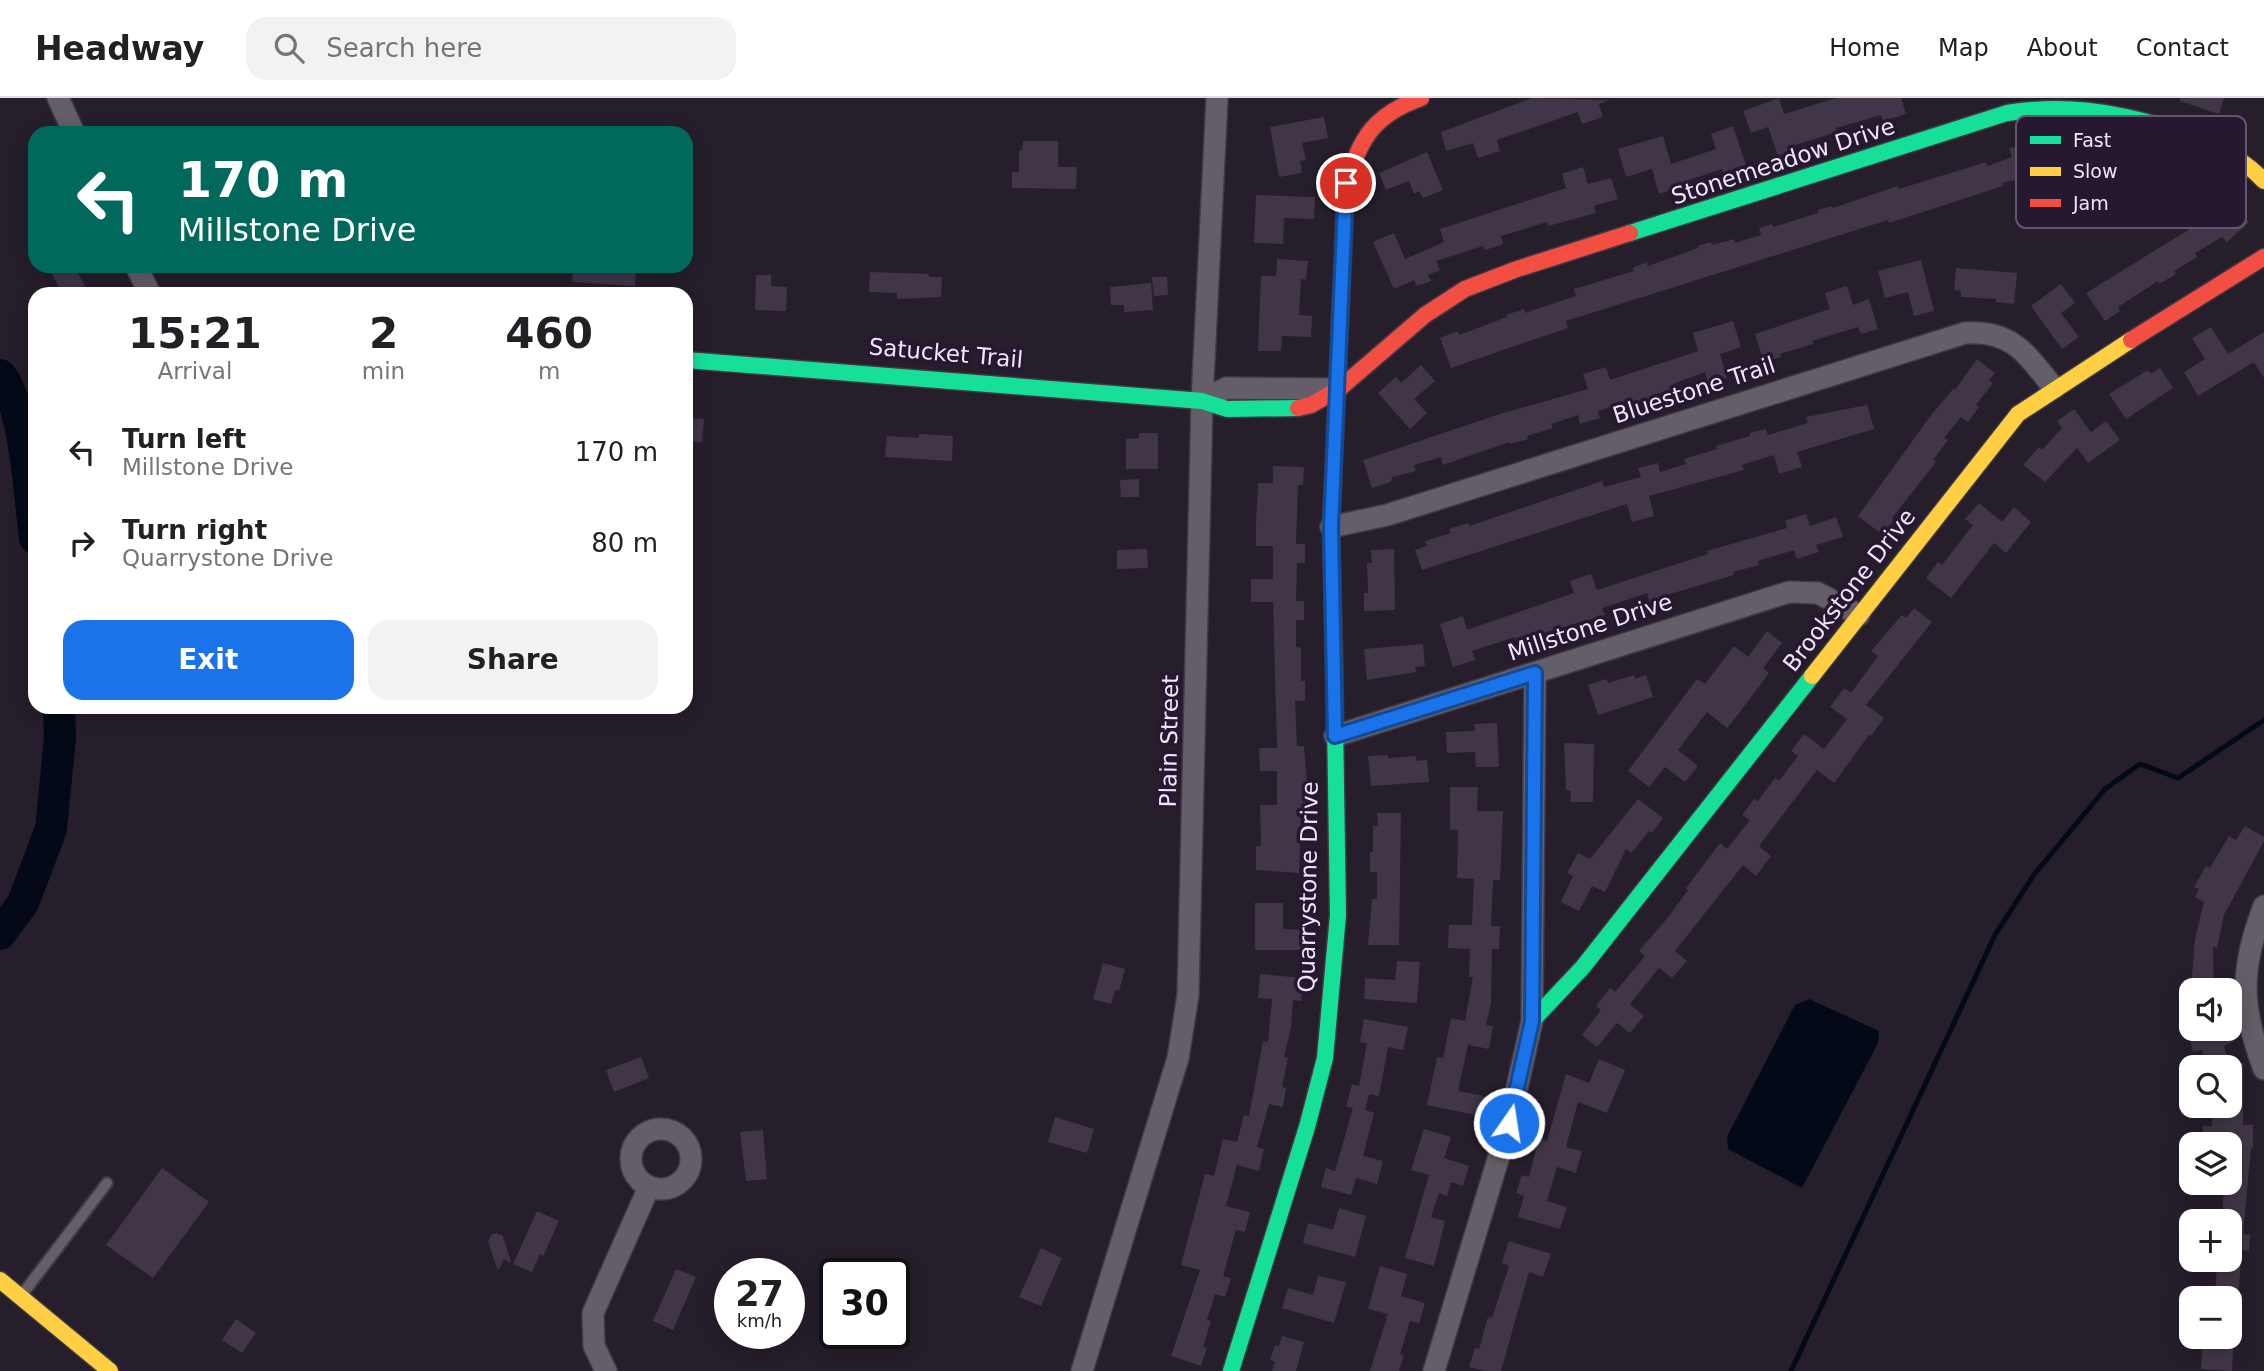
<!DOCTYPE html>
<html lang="en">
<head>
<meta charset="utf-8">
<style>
	:root { --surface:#fff; --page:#f2f2f2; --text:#202124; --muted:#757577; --line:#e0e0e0; --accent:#1a73e8 }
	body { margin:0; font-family:"DejaVu Sans",sans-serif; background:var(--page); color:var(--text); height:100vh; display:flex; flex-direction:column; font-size:26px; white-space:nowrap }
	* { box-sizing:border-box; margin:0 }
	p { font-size:23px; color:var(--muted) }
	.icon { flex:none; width:38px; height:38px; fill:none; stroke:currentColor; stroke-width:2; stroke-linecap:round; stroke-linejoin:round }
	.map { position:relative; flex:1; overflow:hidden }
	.sheet { position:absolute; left:28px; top:189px; width:665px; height:427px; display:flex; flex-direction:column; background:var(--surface); border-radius:21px; box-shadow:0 4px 18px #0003 }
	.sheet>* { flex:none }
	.banner { position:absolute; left:28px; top:28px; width:665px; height:147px; border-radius:21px; box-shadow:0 4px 18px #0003; background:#00695c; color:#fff; overflow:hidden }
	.buttons { position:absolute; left:2179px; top:880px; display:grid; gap:14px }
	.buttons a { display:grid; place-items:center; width:63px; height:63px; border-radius:14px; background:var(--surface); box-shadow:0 4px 18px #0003; font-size:35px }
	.speed { position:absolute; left:714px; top:1160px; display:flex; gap:14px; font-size:35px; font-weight:700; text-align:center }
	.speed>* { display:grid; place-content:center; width:91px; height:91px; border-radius:50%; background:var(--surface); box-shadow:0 4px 18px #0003; line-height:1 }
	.speed small { font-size:18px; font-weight:400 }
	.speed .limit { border:4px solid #111; border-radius:10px; background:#fff; color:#111 }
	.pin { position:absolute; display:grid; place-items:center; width:60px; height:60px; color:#fff; margin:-30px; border:4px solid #fff; border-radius:50%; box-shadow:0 2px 7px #0007 }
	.me { position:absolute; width:77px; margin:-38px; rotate:13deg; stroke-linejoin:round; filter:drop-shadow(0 0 5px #0008) }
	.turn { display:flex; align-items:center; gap:24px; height:147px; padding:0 35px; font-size:32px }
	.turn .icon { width:91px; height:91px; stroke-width:2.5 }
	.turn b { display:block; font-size:49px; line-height:60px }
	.eta { display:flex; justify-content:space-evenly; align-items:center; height:119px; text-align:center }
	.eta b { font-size:42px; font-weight:700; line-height:49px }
	.action { display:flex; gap:14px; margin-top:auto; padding:14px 35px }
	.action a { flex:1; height:80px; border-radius:21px; background:var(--accent); color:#fff; font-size:28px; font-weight:700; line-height:80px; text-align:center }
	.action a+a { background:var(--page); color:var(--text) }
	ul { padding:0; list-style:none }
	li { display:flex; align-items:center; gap:21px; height:91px; padding:0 35px }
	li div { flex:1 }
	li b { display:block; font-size:26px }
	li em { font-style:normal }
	header { display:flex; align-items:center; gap:42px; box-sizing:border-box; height:98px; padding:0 35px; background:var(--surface); border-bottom:2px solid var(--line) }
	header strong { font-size:33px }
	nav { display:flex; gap:38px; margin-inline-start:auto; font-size:24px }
	.search { width:490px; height:63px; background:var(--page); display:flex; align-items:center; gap:18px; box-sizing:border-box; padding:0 24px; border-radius:21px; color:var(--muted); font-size:26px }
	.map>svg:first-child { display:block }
</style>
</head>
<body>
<header>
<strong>Headway</strong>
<div class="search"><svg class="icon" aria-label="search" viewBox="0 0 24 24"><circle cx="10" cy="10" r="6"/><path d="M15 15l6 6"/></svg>Search here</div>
<nav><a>Home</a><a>Map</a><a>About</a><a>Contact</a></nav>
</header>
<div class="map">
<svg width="2264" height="1273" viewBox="0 0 2264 1273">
	<rect width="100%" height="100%" fill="#261e2b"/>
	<polygon fill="#030916" points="1809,901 1879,933 1878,945 1802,1090 1728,1051 1727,1039 1795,907"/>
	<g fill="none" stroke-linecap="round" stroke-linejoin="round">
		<polyline stroke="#030916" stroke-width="5" points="1791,1273 1995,837 2033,778 2105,691 2140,666 2178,680 2264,622"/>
		<g stroke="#030916" stroke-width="32">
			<path d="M0,277C25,305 30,401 35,440"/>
			<polyline points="0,836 23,805 51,731 60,640 59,609"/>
		</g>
	</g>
	<g fill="#403647">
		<polygon points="1532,0 1610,2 1599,6 1603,19 1582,26 1578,14 1497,42 1500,53 1478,60 1473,45 1446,53 1441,34"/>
		<polygon points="1779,0 1784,16 1836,0 1901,0 1906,16 1883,23 1881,17 1836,30 1837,34 1795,47 1796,52 1778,58 1768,29 1751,35 1743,13"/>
		<polygon points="2180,0 2224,0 2219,16 2180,3"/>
		<polygon points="1324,19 1328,40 1302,45 1306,62 1300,63 1302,75 1279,79 1270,29"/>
		<polygon points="1733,28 1746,67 1723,75 1722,71 1677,86 1678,90 1659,96 1652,71 1626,79 1618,51 1663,38 1671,66 1716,51 1711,36"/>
		<polygon points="1023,43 1058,43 1058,69 1077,69 1076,91 1012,90 1012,74 1019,74 1019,52 1022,52"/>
		<polygon points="2045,45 2047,50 2057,48 2062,70 2002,85 2003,88 1889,125 1888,122 1566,223 1568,230 1451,270 1440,240 1458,233 1459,237 1507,219 1506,217 1524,211 1525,215 1576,198 1574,191 1634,173 1633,170 1647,164 1648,168 1698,150 1697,148 1711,144 1712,147 1734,141 1735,145 1761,137 1759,130 1772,126 1773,129 1818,115 1818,112 1832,108 1833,110 1898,88 1899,91 1986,64 1988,68 2012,59 2009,50"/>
		<polygon points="1427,54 1443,92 1423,100 1419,93 1414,96 1409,83 1386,92 1379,75"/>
		<polygon points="1583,69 1588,86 1611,80 1618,101 1594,108 1596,115 1548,128 1547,124 1501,138 1503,146 1485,152 1483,148 1436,163 1440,172 1428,177 1431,183 1417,188 1414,182 1394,191 1373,144 1394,135 1405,161 1444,144 1440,131 1566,90 1562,76"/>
		<polygon points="2207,87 2213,94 2216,91 2249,124 2227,144 2222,139 2195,155 2197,159 2174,173 2176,176 2159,186 2158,183 2118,209 2120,213 2105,223 2086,195 2206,121 2189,103"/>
		<polygon points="1256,97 1315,99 1314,121 1284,120 1283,146 1254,145"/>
		<polygon points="1277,161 1308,163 1306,182 1301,181 1299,217 1312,218 1311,239 1282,238 1281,253 1258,253 1261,178 1276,178"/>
		<polygon points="1921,162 1934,213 1914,218 1908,194 1885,200 1878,173"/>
		<polygon points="48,168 74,168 89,196 63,196"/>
		<polygon points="573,168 636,168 635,188 572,184"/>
		<polygon points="1956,170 2017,175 2014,206 1996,204 1996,201 1961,199 1961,193 1954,192"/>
		<polygon points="870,174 929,176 929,179 942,179 941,199 897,201 897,195 869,194"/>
		<polygon points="756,177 771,177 771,188 787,189 786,213 755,212"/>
		<polygon points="1152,179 1167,179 1168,197 1154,198"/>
		<polygon points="1151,185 1153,212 1124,214 1124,207 1111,207 1110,189"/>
		<polygon points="2061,186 2075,205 2061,215 2079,239 2062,251 2031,208"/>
		<polygon points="1847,188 1853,207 1869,201 1878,231 1861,236 1858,229 1812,243 1813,246 1780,256 1781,259 1764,265 1755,236 1830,211 1825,195"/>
		<polygon points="1733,223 1741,249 1720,256 1727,280 1708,285 1705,274 1675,285 1676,290 1650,298 1651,301 1634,306 1633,302 1598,313 1600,320 1580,326 1578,317 1551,326 1553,330 1527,338 1528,341 1510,346 1509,344 1443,367 1441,359 1414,367 1416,373 1392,379 1391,384 1372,390 1363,362 1500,316 1588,291 1583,276 1606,269 1610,282 1698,253 1693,235"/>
		<polygon points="2211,229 2228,256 2264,234 2264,280 2254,264 2198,298 2184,274 2205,261 2192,240"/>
		<polygon points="1977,261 1995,275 1989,282 1993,285 1976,307 1979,309 1968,324 1961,319 1944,340 1948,342 1933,362 1936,364 1892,420 1894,422 1883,437 1858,418 1932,316 1954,290 1955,292"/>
		<polygon points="1421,267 1435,283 1414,301 1427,315 1410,331 1378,295 1396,279 1401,285"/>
		<polygon points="2160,270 2173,290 2126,321 2109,296 2148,272 2151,276"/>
		<polygon points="1867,307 1874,331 1797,354 1802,369 1779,376 1774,357 1742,367 1744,372 1649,398 1654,418 1632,424 1627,406 1422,472 1415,452 1427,448 1425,443 1451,435 1449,431 1468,425 1469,428 1602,383 1604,389 1641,379 1638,370 1658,365 1660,374 1686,366 1684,361 1717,351 1716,348 1750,338 1750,335 1766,331 1768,337 1808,325 1806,319"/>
		<polygon points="2074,311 2091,334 2106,323 2120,342 2088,365 2077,350 2045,384 2023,367 2039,349 2042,352 2062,330 2057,323"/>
		<polygon points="686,320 704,321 702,344 686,343"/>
		<polygon points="1139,335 1158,335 1158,371 1126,371 1126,341 1139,340"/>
		<polygon points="919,336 953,338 952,363 885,359 887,338 919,340"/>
		<polygon points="1273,368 1304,369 1303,387 1298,387 1296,446 1305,446 1305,465 1297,465 1296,503 1304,503 1304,522 1296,522 1296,549 1301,550 1301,583 1305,583 1305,603 1295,603 1297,648 1304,648 1309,709 1301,709 1299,775 1256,772 1256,748 1261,748 1260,707 1277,707 1277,673 1260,673 1259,650 1277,650 1273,504 1251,504 1251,481 1273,481 1273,448 1256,448 1256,425 1258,385 1273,385"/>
		<polygon points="1139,381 1139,399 1121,399 1120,382"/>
		<polygon points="1979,405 2002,424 2014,409 2031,424 2006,455 1994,445 1951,500 1926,480 1938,464 1942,467 1973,427 1965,421"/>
		<polygon points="1806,416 1810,428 1836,419 1843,439 1816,447 1819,454 1797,461 1794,452 1758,463 1759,467 1733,474 1734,477 1667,497 1668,501 1650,506 1647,495 1602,510 1605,517 1533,538 1534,541 1517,546 1515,539 1472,553 1475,562 1453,569 1440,526 1463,518 1467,532 1574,495 1570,483 1591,476 1597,492 1708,456 1707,453 1787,430 1785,423"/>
		<polygon points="1147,451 1148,470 1117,471 1117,452"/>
		<polygon points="1394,451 1395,512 1364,513 1364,495 1368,495 1367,465 1372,465 1371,452"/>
		<polygon points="1914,510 1932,524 1866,607 1884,620 1871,638 1869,637 1834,685 1817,672 1759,748 1771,758 1756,778 1743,767 1675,853 1687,863 1672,880 1659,870 1630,906 1644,918 1630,935 1617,925 1597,949 1582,937 1601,912 1596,908 1610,890 1615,894 1645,858 1639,853 1669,818 1688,792 1686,790 1720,745 1727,751 1750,722 1742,717 1754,701 1758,703 1775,680 1779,683 1798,658 1791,653 1804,636 1824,651 1847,621 1830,609 1844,590 1851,595 1878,558 1871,553 1902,517 1906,520"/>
		<polygon points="1767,533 1782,545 1763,570 1769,575 1740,614 1727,630 1707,614 1678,652 1698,668 1685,684 1665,669 1649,689 1628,673 1697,581 1705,586 1734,548 1748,559"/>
		<polygon points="1423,546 1425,568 1415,569 1416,574 1367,582 1364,551"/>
		<polygon points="1634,577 1635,581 1646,577 1653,599 1598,617 1588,587 1606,581 1608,585"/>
		<polygon points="1497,625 1499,669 1476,669 1475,654 1447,655 1446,634 1475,633 1474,626"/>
		<polygon points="1564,645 1594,646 1593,704 1570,704 1571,693 1566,692"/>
		<polygon points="1388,657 1388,660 1416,658 1416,663 1427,662 1429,684 1371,688 1368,658"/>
		<polygon points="1450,689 1478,689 1477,713 1503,713 1500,782 1493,782 1491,828 1500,828 1499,851 1492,851 1491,905 1486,927 1493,928 1489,951 1468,947 1458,993 1484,998 1480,1018 1427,1007 1437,959 1443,960 1451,920 1465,923 1473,879 1469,879 1470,851 1448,850 1449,827 1472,827 1474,781 1457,780 1458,732 1450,732"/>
		<polygon points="1638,701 1663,720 1652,735 1649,733 1631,755 1626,751 1605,794 1592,788 1579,813 1561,804 1573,778 1567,775 1578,755 1590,761"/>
		<polygon points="1377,715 1401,715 1399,847 1368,847 1372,801 1377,801 1377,774 1370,774 1370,754 1373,754 1373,728 1378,728"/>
		<polygon points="2245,728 2264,739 2264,743 2224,817 2217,850 2213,849 2214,892 2191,892 2195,841 2204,804 2195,799 2199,791 2194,789 2206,768 2210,770 2229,738 2236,742"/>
		<polygon points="1255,805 1283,805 1283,831 1308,832 1308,852 1255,852"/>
		<polygon points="1397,863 1420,864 1417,905 1364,901 1365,880 1395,882"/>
		<polygon points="1103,865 1125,871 1119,893 1115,892 1111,906 1093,901"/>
		<polygon points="1260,876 1303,880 1301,903 1293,902 1291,930 1284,959 1288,960 1282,989 1286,990 1283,1009 1269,1006 1257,1049 1264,1051 1259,1073 1237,1067 1226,1108 1250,1114 1245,1134 1236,1132 1223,1178 1231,1180 1225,1199 1215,1196 1207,1222 1211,1223 1203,1249 1207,1250 1201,1268 1171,1258 1200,1172 1181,1167 1205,1076 1214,1078 1223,1041 1237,1044 1244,1017 1249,1018 1263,943 1268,944 1272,901 1258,900"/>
		<polygon points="1364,921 1408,929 1403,952 1388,949 1379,998 1369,996 1365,1012 1374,1015 1363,1058 1383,1063 1377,1086 1356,1080 1351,1097 1321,1089 1326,1070 1335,1073 1353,1010 1346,1009 1352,986 1359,988 1367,945 1360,944"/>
		<polygon points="2197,931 2231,931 2234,943 2224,948 2228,962 2206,967 2202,952 2193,954 2190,941 2199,939"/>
		<polygon points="641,959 649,980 614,994 606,972"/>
		<polygon points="1599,961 1625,972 1607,1015 1578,1004 1566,1049 1582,1053 1576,1075 1557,1069 1547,1103 1567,1109 1560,1131 1518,1119 1524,1098 1516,1095 1522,1077 1529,1079 1539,1041 1547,1043 1566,976 1589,985"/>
		<polygon points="2230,965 2243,965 2243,1027 2253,1027 2253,1050 2251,1050 2243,1136 2250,1137 2249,1153 2242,1152 2238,1200 2215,1200 2217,1162 2230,1162 2230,1124 2222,1124 2224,1085 2230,1085 2230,1046 2203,1046 2203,1028 2212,1028 2212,1008 2230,1008"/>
		<polygon points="1055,1019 1094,1031 1087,1055 1048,1044"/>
		<polygon points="1424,1031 1451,1039 1444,1060 1469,1068 1463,1088 1451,1084 1447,1098 1439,1095 1431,1119 1445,1123 1434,1168 1405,1160 1429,1077 1411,1072"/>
		<polygon points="763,1032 767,1081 746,1083 740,1034"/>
		<polygon points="162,1070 209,1104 153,1180 106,1147"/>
		<polygon points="1339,1110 1366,1118 1355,1159 1303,1145 1308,1125 1333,1132"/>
		<polygon points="537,1113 559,1123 543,1158 540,1156 532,1174 513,1166"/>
		<polygon points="496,1135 503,1138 511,1165 504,1161 498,1173 488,1144 491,1137"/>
		<polygon points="1509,1143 1551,1156 1543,1179 1529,1174 1501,1273 1485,1273 1469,1269 1475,1250 1479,1251 1488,1219 1492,1220 1509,1168 1502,1165"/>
		<polygon points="1041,1150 1062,1160 1041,1208 1019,1199"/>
		<polygon points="1380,1168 1407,1176 1401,1198 1425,1205 1419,1225 1410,1223 1400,1256 1404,1257 1399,1273 1370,1273 1388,1216 1368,1211"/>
		<polygon points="676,1171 696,1179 673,1232 653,1223"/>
		<polygon points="1318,1178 1346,1184 1334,1225 1282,1210 1288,1190 1313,1197"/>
		<polygon points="236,1221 256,1235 242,1255 222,1242"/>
		<polygon points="1282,1238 1304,1244 1296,1273 1272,1273 1275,1264 1270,1262 1275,1247 1279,1248"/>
		<polygon points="2203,1239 2234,1239 2232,1273 2201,1271"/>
	</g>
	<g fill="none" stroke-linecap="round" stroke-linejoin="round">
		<g stroke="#403944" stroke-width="14">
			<polyline id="lane" points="21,1198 107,1085"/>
		</g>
		<g stroke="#403944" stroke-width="24">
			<g id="street">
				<polyline points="58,0 74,35"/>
				<polyline points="136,168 150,196"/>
				<polyline points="1202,303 1226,290 1337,291"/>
				<path d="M1331,429L1387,417L1965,235C2013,232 2026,256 2054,290"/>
				<polyline points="1335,638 1789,494 1818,495 1859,517"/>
				<path d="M2264,808C2240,870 2240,908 2264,971"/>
				<circle cx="661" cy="1061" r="30"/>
				<polyline points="606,1273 594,1248 593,1215 649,1089"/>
				<polyline points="1082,1273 1178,960 1188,897 1202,303 1217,0"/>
				<polyline points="1434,1273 1509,1025 1532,923 1535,575"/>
			</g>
		</g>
		<g stroke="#403944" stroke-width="19">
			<g id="fast">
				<path d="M1630,135L2007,15C2063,6 2113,13 2167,30"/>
				<polyline points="686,262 1202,303 1227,311 1298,310"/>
				<polyline points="1532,923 1583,869 1812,578"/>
				<polyline points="1231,1273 1307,1029 1325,960 1338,817 1334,557"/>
			</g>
		</g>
		<g stroke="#403944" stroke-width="19">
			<g id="slow">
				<path d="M2167,30C2203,42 2238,55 2264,83"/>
				<polyline points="1334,557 1331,429 1340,224"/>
				<polyline points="1812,578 2018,316 2131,242"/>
				<polyline points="0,1182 110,1273"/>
			</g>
		</g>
		<g stroke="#403944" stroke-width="19">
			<g id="jam">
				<path d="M1340,224L1346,85C1361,39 1374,17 1421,0"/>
				<polyline points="2131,242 2264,159"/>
				<polyline points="1298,310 1311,307 1339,291 1425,217 1465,191 1517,171 1630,135"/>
			</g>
		</g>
		<use href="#lane" stroke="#645e68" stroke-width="10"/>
		<use href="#street" stroke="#645e68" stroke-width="21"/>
		<use href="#fast" stroke="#16e098" stroke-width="16"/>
		<use href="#slow" stroke="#ffcf43" stroke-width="16"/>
		<use href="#jam" stroke="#f24e42" stroke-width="16"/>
	</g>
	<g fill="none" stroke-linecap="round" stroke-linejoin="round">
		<g stroke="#114b97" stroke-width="18">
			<polyline id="route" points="1346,85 1331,429 1335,638 1535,575 1532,923 1509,1025"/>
		</g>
		<use href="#route" stroke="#1a73e8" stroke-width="12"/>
	</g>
	<g text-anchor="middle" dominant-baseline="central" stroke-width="7" stroke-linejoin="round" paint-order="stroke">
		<g font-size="23" fill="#efe6f7" stroke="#271831">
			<text transform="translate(1783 63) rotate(-18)">Stonemeadow Drive</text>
			<text transform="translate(946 255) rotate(5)">Satucket Trail</text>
			<text transform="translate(1694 292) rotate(-18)">Bluestone Trail</text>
			<text transform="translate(1849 492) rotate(-52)">Brookstone Drive</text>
			<text transform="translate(1590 529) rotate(-18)">Millstone Drive</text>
			<text transform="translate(1169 643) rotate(-89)">Plain Street</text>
			<text transform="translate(1308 789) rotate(-89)">Quarrystone Drive</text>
		</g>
	</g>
	<rect x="2016" y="18" width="230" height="112" rx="10" fill="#271831" stroke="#63566c" stroke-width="2"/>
	<rect x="2030" y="38" width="31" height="8" fill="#16e098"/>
	<rect x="2030" y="69" width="31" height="9" fill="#ffcf43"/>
	<rect x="2030" y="101" width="31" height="8" fill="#f24e42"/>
	<g font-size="19" fill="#efe6f7">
		<text x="2073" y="49">Fast</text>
		<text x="2073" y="80">Slow</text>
		<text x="2073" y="112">Jam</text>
	</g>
</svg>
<div class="buttons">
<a><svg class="icon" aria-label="sound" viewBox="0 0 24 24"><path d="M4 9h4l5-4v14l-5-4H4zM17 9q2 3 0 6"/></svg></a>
<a><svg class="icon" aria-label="search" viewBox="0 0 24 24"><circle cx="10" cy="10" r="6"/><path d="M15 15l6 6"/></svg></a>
<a><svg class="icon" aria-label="layers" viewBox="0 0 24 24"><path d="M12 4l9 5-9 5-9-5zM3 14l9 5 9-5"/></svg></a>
<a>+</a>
<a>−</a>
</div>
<div class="speed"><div>27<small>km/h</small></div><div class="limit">30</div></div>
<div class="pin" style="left:1346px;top:85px;background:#d93025"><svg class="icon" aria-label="arrive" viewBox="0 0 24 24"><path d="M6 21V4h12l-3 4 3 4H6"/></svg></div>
<svg class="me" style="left:1509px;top:1025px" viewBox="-20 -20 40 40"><circle r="17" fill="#1a73e8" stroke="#fff" stroke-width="3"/><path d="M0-11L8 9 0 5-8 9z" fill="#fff"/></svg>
<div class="banner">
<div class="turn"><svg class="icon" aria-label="left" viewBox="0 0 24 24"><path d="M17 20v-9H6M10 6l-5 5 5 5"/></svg><div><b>170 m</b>Millstone Drive</div></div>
</div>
<section class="sheet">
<div class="eta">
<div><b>15:21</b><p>Arrival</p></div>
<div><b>2</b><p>min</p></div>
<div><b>460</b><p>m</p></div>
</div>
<ul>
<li><svg class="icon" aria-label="left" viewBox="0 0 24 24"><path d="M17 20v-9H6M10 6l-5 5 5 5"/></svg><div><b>Turn left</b><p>Millstone Drive</p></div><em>170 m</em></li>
<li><svg class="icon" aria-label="right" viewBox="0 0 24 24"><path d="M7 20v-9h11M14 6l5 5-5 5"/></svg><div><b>Turn right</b><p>Quarrystone Drive</p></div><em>80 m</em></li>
</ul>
<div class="action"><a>Exit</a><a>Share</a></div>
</section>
</div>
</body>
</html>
